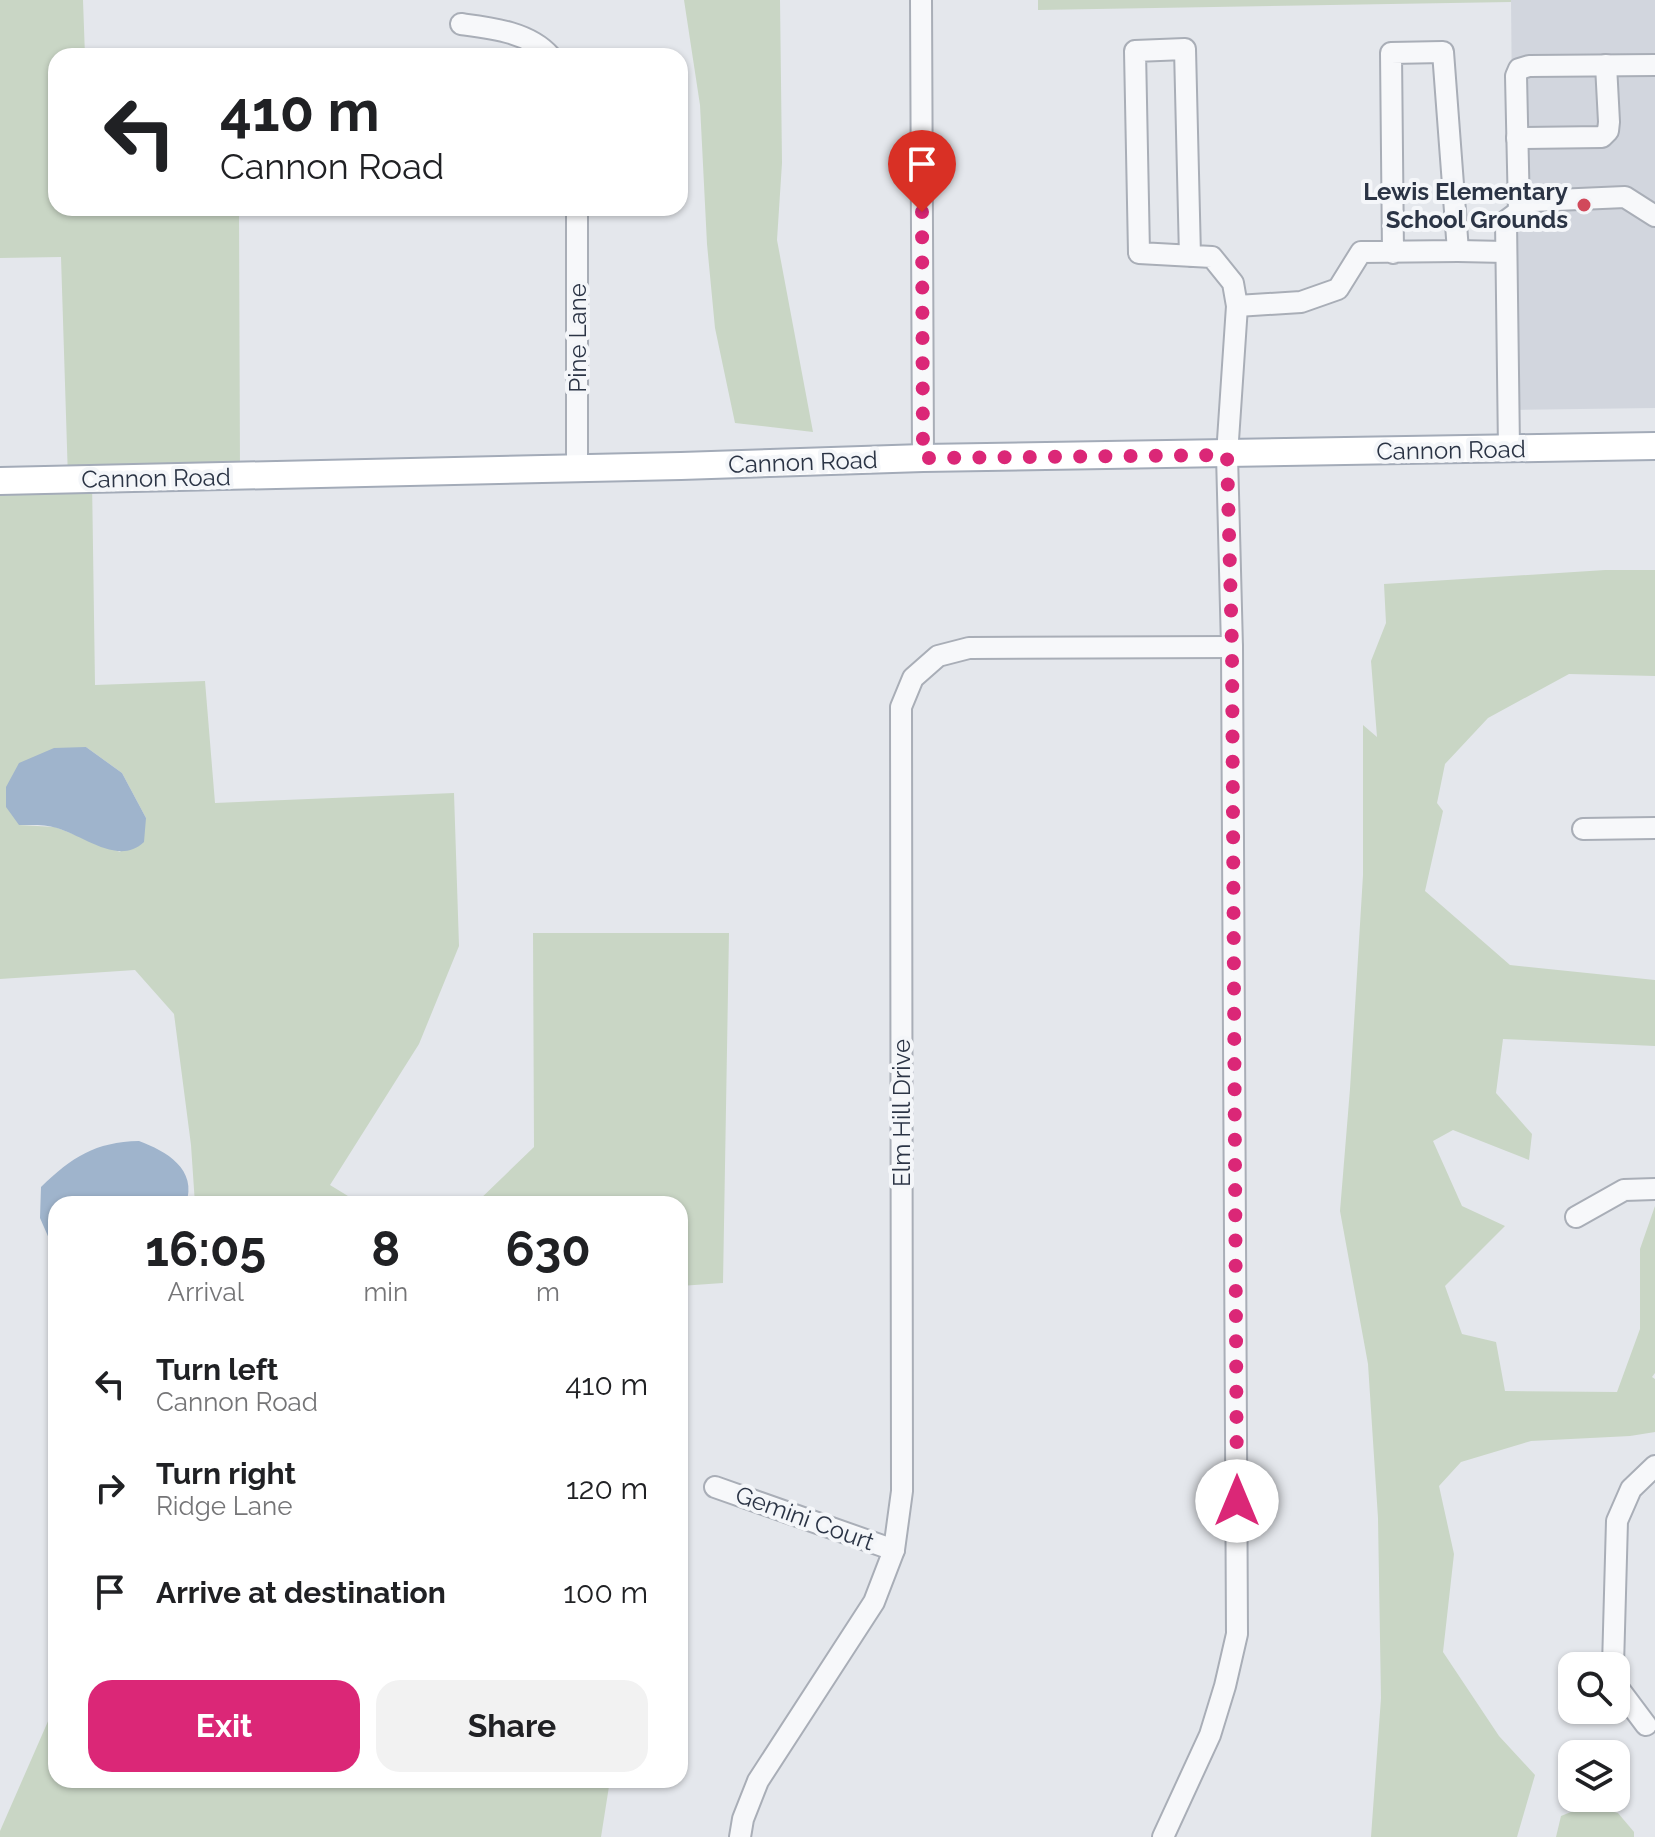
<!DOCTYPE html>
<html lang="en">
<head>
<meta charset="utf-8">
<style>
	:root { --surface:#fff; --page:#f2f2f2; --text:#202124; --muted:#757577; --accent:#db2777 }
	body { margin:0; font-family:Raleway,sans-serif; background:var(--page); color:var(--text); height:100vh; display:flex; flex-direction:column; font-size:30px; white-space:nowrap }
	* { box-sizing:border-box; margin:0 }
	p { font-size:26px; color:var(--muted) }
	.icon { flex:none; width:44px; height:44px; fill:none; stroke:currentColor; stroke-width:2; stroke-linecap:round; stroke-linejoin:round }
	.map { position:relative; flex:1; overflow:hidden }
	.details { position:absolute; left:48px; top:1196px; width:640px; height:592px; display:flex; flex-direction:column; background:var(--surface); border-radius:24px; box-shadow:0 2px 6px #0004 }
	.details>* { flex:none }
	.hud { position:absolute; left:48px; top:48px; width:640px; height:168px; border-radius:24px; box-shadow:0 2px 6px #0004; background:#fff; color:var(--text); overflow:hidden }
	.tools { position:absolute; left:1558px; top:1652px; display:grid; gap:16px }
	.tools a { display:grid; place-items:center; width:72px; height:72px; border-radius:16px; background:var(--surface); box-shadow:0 2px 6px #0004; font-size:40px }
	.pin { position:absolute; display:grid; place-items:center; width:68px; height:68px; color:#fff; margin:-82px -34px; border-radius:50% 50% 50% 0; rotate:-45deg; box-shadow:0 0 8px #0007 }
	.pin .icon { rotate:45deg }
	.me { position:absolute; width:88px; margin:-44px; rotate:0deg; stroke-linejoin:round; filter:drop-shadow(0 0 6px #0008) }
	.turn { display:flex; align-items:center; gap:28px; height:168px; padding:0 40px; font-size:36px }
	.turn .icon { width:104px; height:104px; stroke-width:2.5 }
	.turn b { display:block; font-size:56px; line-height:68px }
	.eta { display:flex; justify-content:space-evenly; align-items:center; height:136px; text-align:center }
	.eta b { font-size:48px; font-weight:700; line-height:56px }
	.action { display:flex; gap:16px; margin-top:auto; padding:16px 40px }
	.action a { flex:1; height:92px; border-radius:24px; background:var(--accent); color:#fff; font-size:32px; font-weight:700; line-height:92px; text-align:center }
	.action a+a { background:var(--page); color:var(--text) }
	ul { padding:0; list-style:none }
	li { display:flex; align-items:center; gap:24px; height:104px; padding:0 40px }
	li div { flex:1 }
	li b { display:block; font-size:30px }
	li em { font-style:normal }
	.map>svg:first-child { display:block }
</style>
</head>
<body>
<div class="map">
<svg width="1655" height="1837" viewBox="0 0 1655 1837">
	<rect width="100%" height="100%" fill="#e4e7ec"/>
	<polygon fill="#d2d6de" points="1511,0 1655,0 1655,408 1515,410"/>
	<g fill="#c9d6c5" fill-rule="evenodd">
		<path d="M0,0H83L85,56H56V208H239L240,476L92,479L95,685L205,681L215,803L454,793L459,946L419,1044L330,1185L361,1204H195L191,1145L174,1014L135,970L0,979V488L68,479L61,257L0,258ZM86,747L122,773L146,818L120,852L55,827L19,825Z"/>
		<polygon points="684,0 780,0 782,163 777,240 813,432 735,423 715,328 707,244 700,105"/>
		<polygon points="1038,0 1511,0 1511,2 1038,10"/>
		<polygon points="1605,570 1655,570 1655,676 1569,674 1488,718 1445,764 1437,803 1443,811 1425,891 1510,965 1655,980 1655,1046 1503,1039 1496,1093 1532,1134 1529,1160 1453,1130 1433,1141 1462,1206 1505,1226 1445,1286 1462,1334 1496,1342 1505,1391 1617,1392 1640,1329 1640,1249 1655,1206 1655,1373 1652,1377 1655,1379 1655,1432 1630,1436 1531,1441 1461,1462 1439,1486 1454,1554 1443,1652 1499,1736 1535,1775 1517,1837 1371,1837 1381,1698 1378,1518 1368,1364 1340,1211 1350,1089 1363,875 1363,725 1377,737 1371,661 1386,623 1384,584"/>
		<polygon points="533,933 729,933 723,1283 680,1286 680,1204 475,1204 534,1147"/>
		<polygon points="56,1703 56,1780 610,1780 601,1837 0,1837 0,1831"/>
		<polygon points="1588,1805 1618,1813 1634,1832 1634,1837 1556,1837 1561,1816"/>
	</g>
	<g fill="#9fb4cc">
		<path d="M86,747L122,773L146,818L144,842C119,866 84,836 57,828C45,824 31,825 19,825L6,807V787L19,763L54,748Z"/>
		<path d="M139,1141C166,1151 198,1169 186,1204H56L54,1250L40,1218L41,1187C72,1157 95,1142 139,1141Z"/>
	</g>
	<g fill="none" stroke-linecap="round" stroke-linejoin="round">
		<g stroke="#a9aeb7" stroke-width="24">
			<g id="minor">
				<polyline points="921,0 923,458"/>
				<path d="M461,24C491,28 529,32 550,56"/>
				<polyline points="1517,138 1602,137 1608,131 1609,122 1606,65"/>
				<polyline points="1519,212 1516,76 1519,69 1529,66 1655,65"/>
				<polyline points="1458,251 1506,252"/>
				<polyline points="1237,306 1301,302 1338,289 1361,252 1458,251 1443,52 1391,53 1393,253"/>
				<polyline points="1509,449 1506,221 1533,201 1625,197 1655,216"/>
				<polyline points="577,469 577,208"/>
				<polyline points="1583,829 1655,828"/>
				<polyline points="1576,1217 1624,1190 1655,1189"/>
				<polyline points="715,1487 894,1550"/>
				<polyline points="1613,1666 1617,1521 1631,1489 1655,1466"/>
				<polyline points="1616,1685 1646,1725"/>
				<polyline points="740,1837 743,1819 758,1781 874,1602 894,1550 902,1491 901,707 913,678 938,656 969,648 1232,647"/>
				<polyline points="1163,1837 1210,1735 1225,1686 1237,1634 1232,647 1227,455 1237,306 1233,283 1212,257 1139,253 1135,51 1185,49 1190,256"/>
			</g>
		</g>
		<g stroke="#a3abb8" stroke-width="30">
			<polyline id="major" points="0,481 681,466 923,458 1655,446"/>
		</g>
		<use href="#minor" stroke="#f7f8fa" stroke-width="20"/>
		<use href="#major" stroke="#fff" stroke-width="26"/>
	</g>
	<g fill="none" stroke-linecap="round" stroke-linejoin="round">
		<polyline stroke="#db2777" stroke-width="14" stroke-dasharray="0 25.2" points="922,212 923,458 1227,455 1232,647 1237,1501"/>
	</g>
	<circle fill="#d1495b" stroke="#f4f6f9" stroke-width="3" cx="1584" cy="205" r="8"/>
	<g text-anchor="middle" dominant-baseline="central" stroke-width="8" stroke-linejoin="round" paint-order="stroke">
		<g font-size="24" font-weight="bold" fill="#2b3445" stroke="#f4f6f9" text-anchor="end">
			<text x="1568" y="191">Lewis Elementary<tspan x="1568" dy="28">School Grounds</tspan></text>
		</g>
		<g font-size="24" fill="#2b3445" stroke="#f4f6f9">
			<text transform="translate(577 338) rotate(-90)">Pine Lane</text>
			<text transform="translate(1451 450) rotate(-1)">Cannon Road</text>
			<text transform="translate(803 462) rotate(-2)">Cannon Road</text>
			<text transform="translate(156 478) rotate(-1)">Cannon Road</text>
			<text transform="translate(901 1113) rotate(-90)">Elm Hill Drive</text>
			<text transform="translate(805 1518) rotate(20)">Gemini Court</text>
		</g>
	</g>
</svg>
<div class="tools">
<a><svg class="icon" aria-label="search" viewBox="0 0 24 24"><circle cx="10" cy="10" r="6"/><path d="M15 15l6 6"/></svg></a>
<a><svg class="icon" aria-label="layers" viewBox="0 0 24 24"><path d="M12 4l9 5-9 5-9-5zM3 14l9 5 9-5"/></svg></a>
</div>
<div class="pin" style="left:922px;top:212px;background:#d93025"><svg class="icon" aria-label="arrive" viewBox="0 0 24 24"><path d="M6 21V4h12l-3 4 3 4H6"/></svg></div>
<svg class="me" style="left:1237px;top:1501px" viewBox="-20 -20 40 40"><circle r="19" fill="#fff"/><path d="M0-13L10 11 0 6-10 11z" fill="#db2777"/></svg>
<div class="hud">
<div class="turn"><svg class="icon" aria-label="left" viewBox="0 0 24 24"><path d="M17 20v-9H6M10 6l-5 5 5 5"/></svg><div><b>410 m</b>Cannon Road</div></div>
</div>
<section class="details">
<div class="eta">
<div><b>16:05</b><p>Arrival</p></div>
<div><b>8</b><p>min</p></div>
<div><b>630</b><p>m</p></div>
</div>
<ul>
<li><svg class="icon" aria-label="left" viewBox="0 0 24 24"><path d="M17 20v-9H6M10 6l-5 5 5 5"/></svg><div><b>Turn left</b><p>Cannon Road</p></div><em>410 m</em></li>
<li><svg class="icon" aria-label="right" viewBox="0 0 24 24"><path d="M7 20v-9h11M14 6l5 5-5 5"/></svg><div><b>Turn right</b><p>Ridge Lane</p></div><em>120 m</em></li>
<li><svg class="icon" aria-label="arrive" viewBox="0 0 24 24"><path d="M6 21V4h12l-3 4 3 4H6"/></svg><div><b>Arrive at destination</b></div><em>100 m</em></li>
</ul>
<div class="action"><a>Exit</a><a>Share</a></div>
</section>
</div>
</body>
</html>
